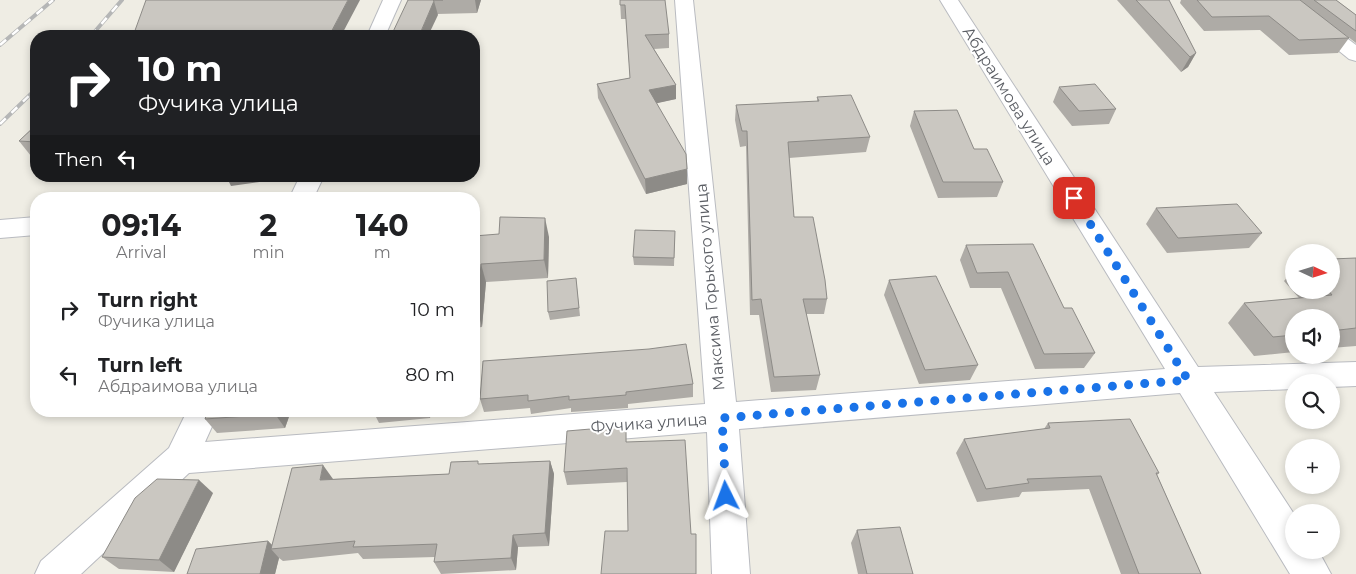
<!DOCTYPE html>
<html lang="en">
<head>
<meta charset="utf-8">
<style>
	:root { --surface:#fff; --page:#f2f2f2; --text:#202124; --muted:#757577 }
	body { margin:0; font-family:Montserrat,sans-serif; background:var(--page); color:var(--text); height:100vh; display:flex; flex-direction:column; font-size:19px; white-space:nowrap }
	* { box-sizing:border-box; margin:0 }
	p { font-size:16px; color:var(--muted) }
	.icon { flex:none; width:28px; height:28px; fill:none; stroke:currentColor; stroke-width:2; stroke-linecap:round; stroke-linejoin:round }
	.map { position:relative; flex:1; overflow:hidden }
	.drawer { position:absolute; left:30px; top:192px; width:450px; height:225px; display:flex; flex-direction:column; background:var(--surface); border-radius:20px; box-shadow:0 2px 8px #0003 }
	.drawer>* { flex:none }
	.guide { position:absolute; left:30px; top:30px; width:450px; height:152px; border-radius:20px; box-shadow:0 2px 8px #0003; background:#202124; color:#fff; overflow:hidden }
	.needle { width:32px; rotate:94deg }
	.fabs { position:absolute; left:1285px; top:244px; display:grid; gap:10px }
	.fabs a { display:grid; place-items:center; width:55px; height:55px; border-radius:50%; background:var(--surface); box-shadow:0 2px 8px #0003; font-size:25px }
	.pin { position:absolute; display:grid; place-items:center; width:42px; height:42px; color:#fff; margin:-21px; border-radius:10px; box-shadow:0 2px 8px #0006 }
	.me { position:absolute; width:55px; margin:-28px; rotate:357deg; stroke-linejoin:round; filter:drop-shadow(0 0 4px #0008) }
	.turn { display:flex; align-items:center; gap:18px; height:105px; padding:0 25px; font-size:22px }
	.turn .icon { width:65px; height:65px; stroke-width:2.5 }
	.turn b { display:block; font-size:35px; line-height:42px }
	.then { display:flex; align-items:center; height:48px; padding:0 25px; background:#0003; gap:10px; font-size:19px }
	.eta { display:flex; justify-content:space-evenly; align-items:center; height:85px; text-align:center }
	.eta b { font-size:30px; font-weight:700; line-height:35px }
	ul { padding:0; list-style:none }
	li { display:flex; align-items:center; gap:15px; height:65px; padding:0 25px }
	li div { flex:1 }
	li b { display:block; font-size:19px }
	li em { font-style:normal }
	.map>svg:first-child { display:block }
</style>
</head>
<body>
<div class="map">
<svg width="1356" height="574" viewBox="0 0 1356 574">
	<rect width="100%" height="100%" fill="#efede4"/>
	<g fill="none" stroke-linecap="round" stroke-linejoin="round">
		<g stroke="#b9bbc0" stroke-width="2">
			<g id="minor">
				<polygon points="383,0 401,0 385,36 367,36"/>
				<polygon points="675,0 693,0 736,402 1165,369 940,0 958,0 1198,367 1356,362 1356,386 1331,387 1331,382 1294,382 1294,389 1214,392 1294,514 1294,550 1318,550 1331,574 1290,574 1180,393 739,429 750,574 712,574 707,432 189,473 81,574 35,574 41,561 169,448 187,411 219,411 205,442 705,404"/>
				<polygon points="1276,0 1296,0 1356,45 1356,61 1349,59"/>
				<polygon points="300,176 324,176 313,199 289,199"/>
				<polygon points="36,217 36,235 0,238 0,220"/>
			</g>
		</g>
		<use href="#minor" fill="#fff" fill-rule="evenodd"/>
		<g stroke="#b5b6b6" stroke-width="4">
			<g id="rail">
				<polyline points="91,36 122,0"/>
				<polyline points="0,45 53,0"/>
				<polyline points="0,124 36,89"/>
			</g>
		</g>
		<use href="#rail" stroke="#fff" stroke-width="2.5" stroke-dasharray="8" stroke-linecap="butt"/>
	</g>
	<g fill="#aeaba6">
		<polygon points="408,0 481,0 477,13 437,14 438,15"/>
		<polygon points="620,0 669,34 669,48 654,49 676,85 676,99 656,103 687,184 646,194 598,98 597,84 630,78 626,19 621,19"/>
		<polygon points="1117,0 1169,0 1196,53 1188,67 1181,72"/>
		<polygon points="1181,0 1336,0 1356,15 1356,43 1327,21 1349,38 1338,53 1289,55 1260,30 1204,31 1180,3"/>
		<polygon points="1059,87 1116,109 1109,124 1072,126 1053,102"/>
		<polygon points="817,97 870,137 866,152 789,158 794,217 827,299 824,314 806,314 820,375 816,390 771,392 759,315 750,315 746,146 740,147 735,120 736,105 817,102"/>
		<polygon points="914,111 974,149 1003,182 997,197 938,198 910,126"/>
		<polygon points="36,125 36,156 31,156 19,141"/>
		<polygon points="1156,208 1262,233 1249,248 1167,253 1146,224"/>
		<polygon points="675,231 674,266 634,265 633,257"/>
		<polygon points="474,236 549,237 548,278 486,282 482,327 474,328"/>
		<polygon points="966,245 1064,308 1095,353 1084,368 1035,369 1001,288 970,288 960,260"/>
		<polygon points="1356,258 1356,346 1331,348 1331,318 1294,318 1294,352 1254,356 1228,323 1244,303 1299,298 1284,281 1294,270 1294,290 1331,290"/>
		<polygon points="576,278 580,316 550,320 548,312"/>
		<polygon points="889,280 978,365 970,380 919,384 884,295"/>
		<polygon points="483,361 693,384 693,397 628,404 628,408 571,412 571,408 531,414 530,408 484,412 480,399"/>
		<polygon points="208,411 291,411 285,428 217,433 205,419"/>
		<polygon points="373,411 431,411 430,418 379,423"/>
		<polygon points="1048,423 1159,473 1157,475 1201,574 1121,574 1089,489 1022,492 1019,497 977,502 956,453 964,439 1044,429"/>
		<polygon points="626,426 628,531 627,482 567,485 564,472"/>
		<polygon points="550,461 554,474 549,546 518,547 516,570 441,574 434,562 435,557 363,559 358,553 283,561 279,558 275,574 187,574 268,541 272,545 333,479 449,474 480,464"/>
		<polygon points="213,493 174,572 119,569 102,557"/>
		<polygon points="857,530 913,574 858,574 851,543"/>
	</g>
	<g fill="#8d8b87">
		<polygon points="348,0 360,0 341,36 329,36"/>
		<polygon points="475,0 481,0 477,13"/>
		<polygon points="434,1 438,15 428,36 419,36"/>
		<polygon points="1196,53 1188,67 1181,72 1190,57"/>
		<polygon points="676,85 676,99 649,105 649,90"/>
		<polygon points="687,169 687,184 646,194 645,179"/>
		<polygon points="226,176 281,176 281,179 231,186"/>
		<polygon points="545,218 549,237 548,278 544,260"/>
		<polygon points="481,264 486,282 482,327 477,309"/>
		<polygon points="276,411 291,411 285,428 275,414"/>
		<polygon points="427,411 431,411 430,418"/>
		<polygon points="550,461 554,474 549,546 545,533"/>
		<polygon points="323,465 333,479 330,493 320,480"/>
		<polygon points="199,480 213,493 174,572 159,560"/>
		<polygon points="513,535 518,547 516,570 511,558"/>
		<polygon points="268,541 276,549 271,549 279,558 275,574 260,574"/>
	</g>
	<g fill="#cac7c1" stroke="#8d8b87">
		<polygon points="146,0 348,0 329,36 133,36"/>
		<polygon points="408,0 443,0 433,0 434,1 419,36 391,36"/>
		<polygon points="620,0 665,0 669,34 645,35 676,85 649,90 686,154 687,169 645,179 597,84 630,78 625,5 620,5"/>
		<polygon points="1136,0 1169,0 1196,53 1190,57"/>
		<polygon points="1197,0 1300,0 1349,38 1299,40 1269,16 1212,17"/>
		<polygon points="1314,0 1336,0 1356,15 1356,31"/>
		<polygon points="1095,84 1116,109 1079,111 1059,87"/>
		<polygon points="851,95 870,137 788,142 794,217 813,217 825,280 827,299 803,299 820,375 774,377 761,299 752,300 747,131 742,131 736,105 819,101 817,97"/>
		<polygon points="957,110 974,149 987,149 1003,182 943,182 914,111"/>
		<polygon points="36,125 36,142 19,141"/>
		<polygon points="1237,204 1262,233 1178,238 1156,208"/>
		<polygon points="500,217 545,218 544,260 481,264 477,309 474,310 474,236 499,234"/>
		<polygon points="635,230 675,231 674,258 633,257"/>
		<polygon points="1033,244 1064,308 1072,308 1095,353 1044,354 1008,272 977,273 966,245"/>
		<polygon points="1356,258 1356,328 1331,331 1331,318 1294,318 1294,335 1273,337 1244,303 1332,295 1328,290 1331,290 1331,259"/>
		<polygon points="936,276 978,365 925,370 889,280"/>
		<polygon points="576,278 579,308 548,312 547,281"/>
		<polygon points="686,344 693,384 626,392 626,395 569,400 569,396 528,401 528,395 480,399 483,361 649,349"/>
		<polygon points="208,411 276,411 275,414 205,419"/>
		<polygon points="1130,419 1159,473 1156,473 1201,574 1139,574 1101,476 1027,479 1029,483 986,489 964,439 1050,428 1048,423"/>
		<polygon points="626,426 626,442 685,440 691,534 696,534 696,574 601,574 605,531 628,531 627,468 564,472 567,431"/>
		<polygon points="478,461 478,464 550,461 545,533 513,535 511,558 434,562 437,544 353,547 355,541 271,549 292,468 323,465 320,480 449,474 451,462"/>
		<polygon points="157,479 199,480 159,560 102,557 135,498"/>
		<polygon points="900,527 913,574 867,574 857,530"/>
		<polygon points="268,541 260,574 187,574 196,549"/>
	</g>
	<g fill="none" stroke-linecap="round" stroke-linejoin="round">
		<polyline stroke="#1a73e8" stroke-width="9" stroke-dasharray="0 16.2" points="726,496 722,418 1188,380 1074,198"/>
	</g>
	<g text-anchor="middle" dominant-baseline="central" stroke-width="4" stroke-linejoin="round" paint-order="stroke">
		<g font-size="16" fill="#5c5f65" stroke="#fff">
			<text transform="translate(1009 96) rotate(58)">Абдраимова улица</text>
			<text transform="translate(710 287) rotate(-95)">Максима Горького улица</text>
			<text transform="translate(649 423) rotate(-4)">Фучика улица</text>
		</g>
	</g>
</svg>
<div class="fabs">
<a><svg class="needle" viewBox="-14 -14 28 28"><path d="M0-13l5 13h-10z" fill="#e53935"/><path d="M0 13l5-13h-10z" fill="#757577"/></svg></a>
<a><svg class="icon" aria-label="sound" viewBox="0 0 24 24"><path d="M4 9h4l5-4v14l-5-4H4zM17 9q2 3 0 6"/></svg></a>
<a><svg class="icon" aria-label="search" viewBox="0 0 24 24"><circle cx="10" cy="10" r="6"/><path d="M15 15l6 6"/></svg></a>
<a>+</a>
<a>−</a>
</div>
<div class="pin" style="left:1074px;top:198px;background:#d93025"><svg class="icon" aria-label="arrive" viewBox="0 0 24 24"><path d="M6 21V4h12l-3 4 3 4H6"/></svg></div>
<svg class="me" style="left:726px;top:496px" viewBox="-20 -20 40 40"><path d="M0-17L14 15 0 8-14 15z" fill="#1a73e8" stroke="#fff" stroke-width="4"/></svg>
<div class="guide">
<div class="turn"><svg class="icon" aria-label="right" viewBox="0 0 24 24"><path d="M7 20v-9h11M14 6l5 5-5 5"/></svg><div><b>10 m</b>Фучика улица</div></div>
<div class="then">Then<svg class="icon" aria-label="left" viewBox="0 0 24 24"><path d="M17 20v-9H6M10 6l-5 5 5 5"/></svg></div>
</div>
<section class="drawer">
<div class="eta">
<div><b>09:14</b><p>Arrival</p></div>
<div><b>2</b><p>min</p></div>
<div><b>140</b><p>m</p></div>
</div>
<ul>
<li><svg class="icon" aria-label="right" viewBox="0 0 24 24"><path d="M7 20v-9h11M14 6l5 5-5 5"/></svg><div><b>Turn right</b><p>Фучика улица</p></div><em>10 m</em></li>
<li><svg class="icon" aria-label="left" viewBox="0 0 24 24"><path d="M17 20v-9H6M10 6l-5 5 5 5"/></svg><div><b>Turn left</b><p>Абдраимова улица</p></div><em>80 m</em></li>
</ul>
</section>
</div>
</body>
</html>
